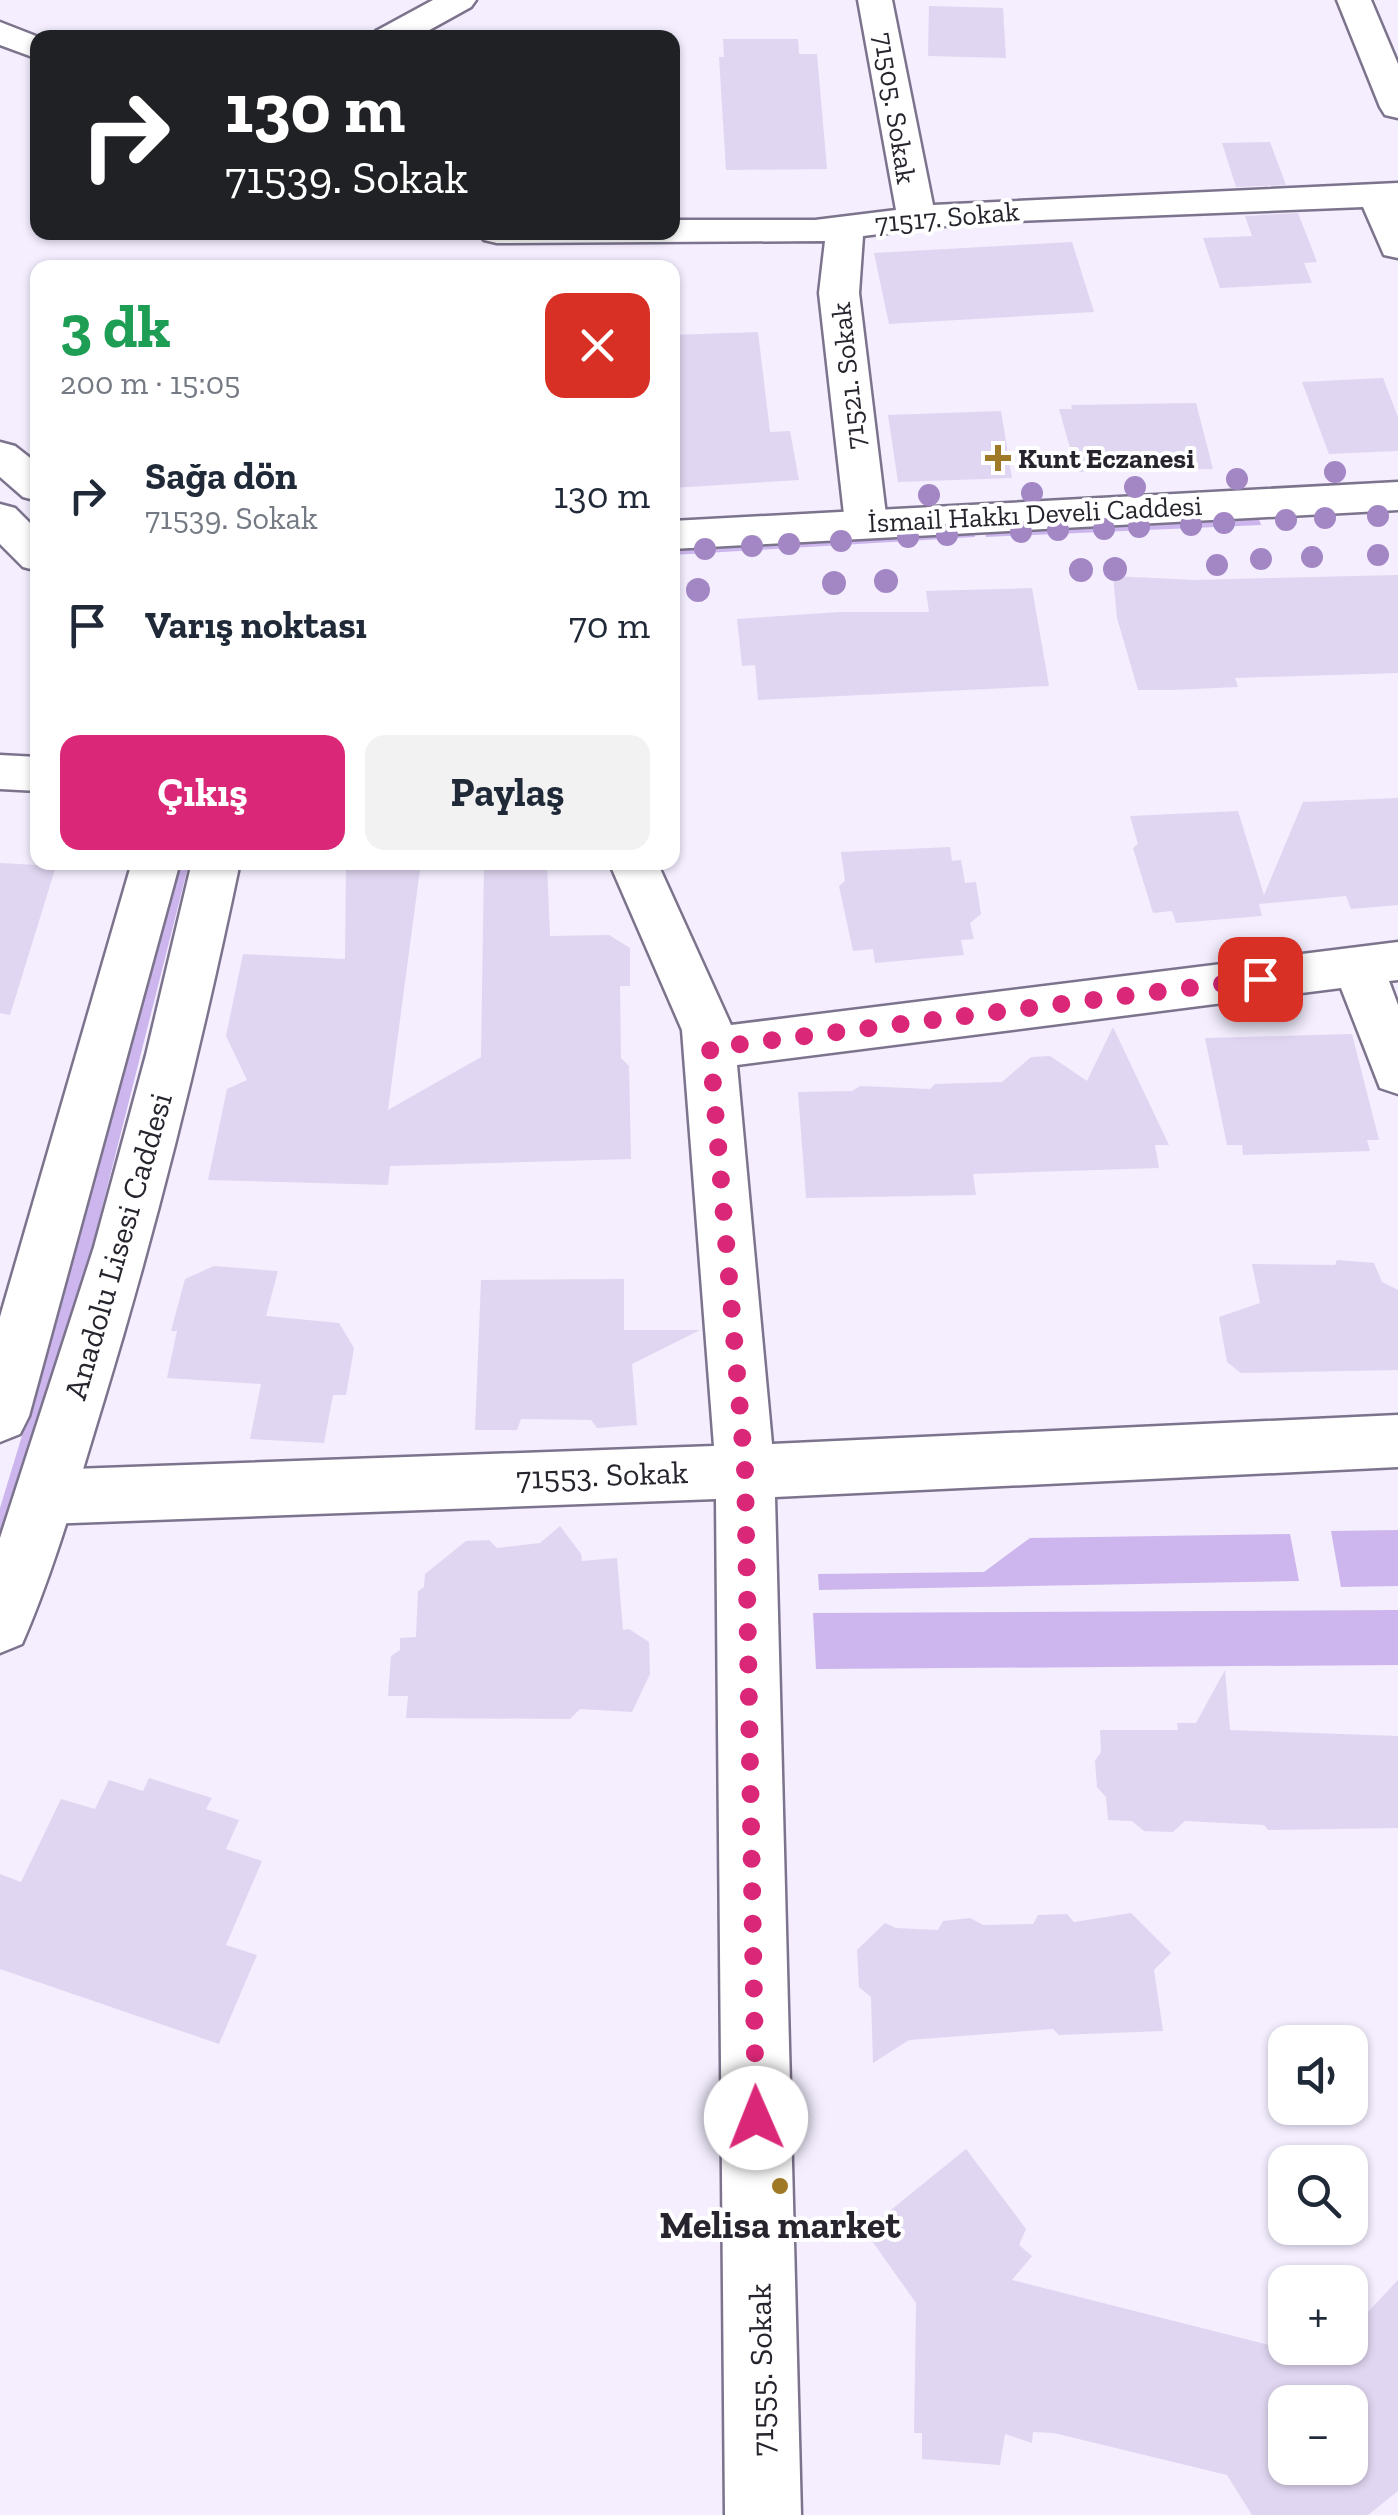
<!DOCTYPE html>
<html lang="tr">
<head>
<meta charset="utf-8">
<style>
	:root { --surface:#fff; --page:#f2f2f3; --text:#1f2937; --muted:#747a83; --accent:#db2777 }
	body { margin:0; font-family:"Zilla Slab",serif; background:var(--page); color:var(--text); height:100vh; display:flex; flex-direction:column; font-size:38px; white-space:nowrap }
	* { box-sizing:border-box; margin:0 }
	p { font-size:32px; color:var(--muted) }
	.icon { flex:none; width:55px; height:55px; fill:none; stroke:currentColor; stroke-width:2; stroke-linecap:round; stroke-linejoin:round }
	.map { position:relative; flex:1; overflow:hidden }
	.panel { position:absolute; left:30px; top:260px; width:650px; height:610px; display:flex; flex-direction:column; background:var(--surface); border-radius:20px; box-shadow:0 2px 8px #0004 }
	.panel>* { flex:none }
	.banner { position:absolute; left:30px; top:30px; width:650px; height:210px; border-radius:20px; box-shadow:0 2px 8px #0004; background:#202124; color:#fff; overflow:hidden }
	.fabs { position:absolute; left:1268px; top:2025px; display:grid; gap:20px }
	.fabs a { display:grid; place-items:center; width:100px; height:100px; border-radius:20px; background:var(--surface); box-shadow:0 2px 8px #0004; font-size:50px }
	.pin { position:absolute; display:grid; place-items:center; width:85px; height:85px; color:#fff; margin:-42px; border-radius:20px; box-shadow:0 5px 15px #0006 }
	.me { position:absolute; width:110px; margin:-55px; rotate:359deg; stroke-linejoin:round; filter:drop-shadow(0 0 8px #0008) }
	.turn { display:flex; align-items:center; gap:35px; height:210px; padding:0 30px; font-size:45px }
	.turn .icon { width:130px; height:130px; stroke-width:2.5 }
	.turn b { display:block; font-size:70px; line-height:85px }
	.round { display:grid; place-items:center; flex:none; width:105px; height:105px; border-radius:20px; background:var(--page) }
	.headline { display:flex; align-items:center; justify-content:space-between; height:170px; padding:0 30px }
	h1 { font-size:60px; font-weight:700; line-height:75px; color:#1e9e55 }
	.button { display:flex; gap:20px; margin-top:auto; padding:20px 30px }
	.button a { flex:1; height:115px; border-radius:20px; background:var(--accent); color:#fff; font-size:40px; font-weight:700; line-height:115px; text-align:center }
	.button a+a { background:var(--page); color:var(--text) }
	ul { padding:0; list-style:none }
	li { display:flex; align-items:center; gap:30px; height:130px; padding:0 30px }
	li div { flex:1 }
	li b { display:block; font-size:38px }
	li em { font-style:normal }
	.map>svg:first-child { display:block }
</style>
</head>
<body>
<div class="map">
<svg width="1398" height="2515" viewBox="0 0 1398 2515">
	<rect width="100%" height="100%" fill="#f4eeff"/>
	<g fill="#ccb6ed">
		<polygon points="1259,519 1261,525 986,537 985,530"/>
		<polygon points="974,532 975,537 673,555 673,548"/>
		<polygon points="173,863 189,863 75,1315 0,1559 0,1508 59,1314"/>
		<polygon points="1398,1530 1398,1586 1341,1587 1331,1531"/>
		<polygon points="1290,1534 1299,1581 819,1590 818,1574 984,1572 1030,1538"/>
		<polygon points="1398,1610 1398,1665 816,1669 813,1613"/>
	</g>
	<g fill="#e0d6f1" fill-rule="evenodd">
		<polygon points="929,6 1003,8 1006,58 928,56"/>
		<polygon points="723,39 798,39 799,54 817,54 827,169 726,170 719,57 724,57"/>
		<polygon points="1270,142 1286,185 1236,187 1222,143"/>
		<polygon points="1298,213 1317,262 1304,263 1312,283 1220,288 1203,238 1252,236 1245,216"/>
		<polygon points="1072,242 1094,312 889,324 874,253"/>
		<polygon points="758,332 770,432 790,431 799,480 672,488 672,335"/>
		<polygon points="1383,378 1398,417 1398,451 1329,454 1302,382"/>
		<polygon points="1196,403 1213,469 1077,472 1059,409 1072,409 1071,405"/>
		<polygon points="1001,411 1012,478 898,482 888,415"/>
		<polygon points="1398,575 1398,673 1235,678 1238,687 1172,690 1138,690 1117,618 1113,576 1193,580"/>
		<polygon points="1032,588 1049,686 758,700 755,665 742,666 737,619 839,612 929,612 926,591"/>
		<polygon points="1398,798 1398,905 1351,909 1346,896 1259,904 1262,916 1176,923 1172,911 1153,913 1133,848 1138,844 1130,816 1238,811 1264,895 1303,802"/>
		<polygon points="950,847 952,861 961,860 965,883 976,882 981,914 970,923 974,939 961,940 964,955 875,963 873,949 853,951 839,886 845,881 841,852"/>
		<polygon points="346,862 421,862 388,1110 481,1057 484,862 547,862 550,936 609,935 630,948 630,986 620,986 621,1058 629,1066 631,1159 390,1166 388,1185 208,1180 227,1089 247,1080 226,1036 243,954 345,959"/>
		<polygon points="0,863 56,866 10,1015 0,1013"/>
		<polygon points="1113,1027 1169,1145 1155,1145 1159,1168 973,1174 976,1195 806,1198 798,1092 852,1091 860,1086 930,1089 935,1084 1002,1082 1031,1057 1050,1056 1087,1081"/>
		<polygon points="1352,1034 1379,1140 1367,1140 1370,1151 1243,1155 1242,1145 1227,1145 1205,1038"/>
		<polygon points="1337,1260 1374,1263 1382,1282 1398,1290 1398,1370 1241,1373 1227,1362 1219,1317 1260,1303 1252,1264 1335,1265"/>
		<polygon points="214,1266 278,1271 266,1316 339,1323 354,1348 346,1395 333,1395 324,1443 250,1439 261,1384 167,1378 177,1331 171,1331 185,1279"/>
		<polygon points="624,1279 624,1330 700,1330 632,1364 637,1425 597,1428 591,1420 521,1419 517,1430 475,1430 481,1280"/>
		<polygon points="560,1526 581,1554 582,1561 617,1558 623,1630 629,1629 649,1642 650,1674 632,1712 580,1709 570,1719 406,1718 408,1696 388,1696 391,1656 400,1650 400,1638 416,1637 418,1591 424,1587 425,1574 466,1541 489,1540 497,1548 540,1543"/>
		<polygon points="1225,1670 1230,1730 1398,1736 1398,1828 1268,1830 1264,1825 1185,1821 1173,1832 1144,1831 1132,1821 1108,1820 1106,1797 1097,1787 1095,1761 1101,1752 1100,1730 1178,1730 1177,1723 1196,1723"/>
		<polygon points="149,1778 212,1798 206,1809 239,1820 226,1849 262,1861 226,1945 257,1955 219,2044 0,1969 0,1874 21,1882 61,1799 95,1809 109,1780 143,1791"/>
		<polygon points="1131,1913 1171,1953 1154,1970 1163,2031 1059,2035 1053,2029 909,2040 873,2063 871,1997 859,1987 857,1950 885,1923 896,1928 938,1930 943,1921 970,1918 983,1925 1033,1924 1038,1915 1067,1914 1074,1922"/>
		<path d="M966,2149L1026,2229L1019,2245L1032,2256L1012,2280L1324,2359L1334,2348H1350V2331L1398,2280V2491L1368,2515H1252L1227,2475L1054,2433L1033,2432L1032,2443L1005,2434L1000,2465L922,2459V2433H914L916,2303L865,2231ZM1285,2402H1350V2468H1285Z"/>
	</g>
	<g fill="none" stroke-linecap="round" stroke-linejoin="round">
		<g stroke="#7c738c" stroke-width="5">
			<g id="street">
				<polygon points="433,0 476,0 471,7 415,38 371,38 376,31"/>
				<polygon points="858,0 892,0 933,205 1398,183 1398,258 1384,255 1363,207 969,223 863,236 859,293 887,523 881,533 866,537 851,533 845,523 819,293 825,241 497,243 484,240 478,232 672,232 672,220 815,220 896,210"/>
				<polygon points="1337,0 1371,0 1398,64 1398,118 1385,115 1380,107"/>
				<polygon points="0,22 41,38 38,38 38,59 0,45"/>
				<polygon points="0,755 38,757 38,791 0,789"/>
				<polygon points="609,862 657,862 731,1025 1398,942 1398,980 1389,981 1398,1005 1398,1094 1380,1088 1341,988 737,1065 772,1444 1398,1415 1398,1467 775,1497 801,2515 725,2515 716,1499 45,1524 24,1516 16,1497 24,1478 45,1470 714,1446 682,1030"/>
			</g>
		</g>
		<g stroke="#7c738c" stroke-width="5">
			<g id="secondary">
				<polygon points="0,442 15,446 38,464 38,501 23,497 0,477"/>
				<polygon points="1398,482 1398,510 672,549 672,521"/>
				<polygon points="0,504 15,508 38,531 38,571 23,567 0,544"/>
				<polygon points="132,862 180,862 29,1416 20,1434 0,1442 0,1317"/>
				<path d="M192,862H240C202,1044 158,1223 104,1400C79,1481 56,1566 22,1644L0,1653V1538L94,1247L146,1055Z"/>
			</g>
		</g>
		<use href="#street" fill="#fff" fill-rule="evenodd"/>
		<use href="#secondary" fill="#fff" fill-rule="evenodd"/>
	</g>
	<g fill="#a387c4">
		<circle cx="1335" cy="472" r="11"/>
		<circle cx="1237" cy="479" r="11"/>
		<circle cx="1135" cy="487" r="11"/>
		<circle cx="1032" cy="493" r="11"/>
		<circle cx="929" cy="495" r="11"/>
		<circle cx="1378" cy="516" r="11"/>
		<circle cx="1325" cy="518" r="11"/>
		<circle cx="1286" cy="520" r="11"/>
		<circle cx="1224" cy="523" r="11"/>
		<circle cx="1191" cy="525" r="11"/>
		<circle cx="1139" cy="527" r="11"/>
		<circle cx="1104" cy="529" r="11"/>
		<circle cx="1058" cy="530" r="11"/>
		<circle cx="1021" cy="532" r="11"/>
		<circle cx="947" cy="535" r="11"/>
		<circle cx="908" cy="537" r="11"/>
		<circle cx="841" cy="541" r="11"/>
		<circle cx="789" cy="544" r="11"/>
		<circle cx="752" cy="546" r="11"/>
		<circle cx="705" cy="549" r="11"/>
		<circle cx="1378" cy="555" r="11"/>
		<circle cx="1312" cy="557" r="11"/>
		<circle cx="1261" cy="559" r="11"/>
		<circle cx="1217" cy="565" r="11"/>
		<circle cx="1115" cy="569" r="12"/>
		<circle cx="1081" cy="570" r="12"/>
		<circle cx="886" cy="581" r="12"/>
		<circle cx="834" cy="583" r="12"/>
		<circle cx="698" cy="590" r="12"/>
	</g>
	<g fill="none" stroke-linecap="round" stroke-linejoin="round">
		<polyline stroke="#db2777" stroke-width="18" stroke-dasharray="0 32.4" points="756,2118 745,1470 710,1048 1260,979"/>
	</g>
	<g fill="#9f7926" stroke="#fff" stroke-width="4">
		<path d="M993 443h10v10h10v10h-10v10h-10v-10h-10v-10h10z"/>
		<circle cx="780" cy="2186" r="10"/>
	</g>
	<g text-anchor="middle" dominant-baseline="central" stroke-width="8" stroke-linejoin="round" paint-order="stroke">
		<g font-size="28" fill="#28242e" stroke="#fff">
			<text transform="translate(895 108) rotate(81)">71505. Sokak</text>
			<text transform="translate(947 217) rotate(-5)">71517. Sokak</text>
			<text transform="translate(848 376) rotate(-96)">71521. Sokak</text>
			<text transform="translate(1035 514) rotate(-3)">İsmail Hakkı Develi Caddesi</text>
		</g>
		<g font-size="28" font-weight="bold" fill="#28242e" stroke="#fff" text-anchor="start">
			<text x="1018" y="458">Kunt Eczanesi</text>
		</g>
		<g font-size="32" fill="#28242e" stroke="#fff">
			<text transform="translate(118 1246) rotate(-74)">Anadolu Lisesi Caddesi</text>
			<text transform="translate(602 1475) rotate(-2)">71553. Sokak</text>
			<text transform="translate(761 2370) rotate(-91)">71555. Sokak</text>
		</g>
		<g font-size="38" font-weight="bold" fill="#28242e" stroke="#fff">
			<text x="780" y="2225">Melisa market</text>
		</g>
	</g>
</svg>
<div class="fabs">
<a><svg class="icon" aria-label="sound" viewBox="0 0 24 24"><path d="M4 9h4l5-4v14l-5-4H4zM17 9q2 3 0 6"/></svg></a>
<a><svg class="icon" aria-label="search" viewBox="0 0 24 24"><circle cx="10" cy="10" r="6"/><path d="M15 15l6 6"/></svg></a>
<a>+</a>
<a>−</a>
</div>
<div class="pin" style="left:1260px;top:979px;background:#d93025"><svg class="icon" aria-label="arrive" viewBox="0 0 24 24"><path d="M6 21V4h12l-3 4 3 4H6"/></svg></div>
<svg class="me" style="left:756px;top:2118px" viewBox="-20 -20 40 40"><circle r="19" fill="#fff"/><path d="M0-13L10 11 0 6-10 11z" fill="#db2777"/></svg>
<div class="banner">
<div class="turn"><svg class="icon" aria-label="right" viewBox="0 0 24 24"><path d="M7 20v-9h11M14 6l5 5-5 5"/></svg><div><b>130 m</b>71539. Sokak</div></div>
</div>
<section class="panel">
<div class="headline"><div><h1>3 dk</h1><p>200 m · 15:05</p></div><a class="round" style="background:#d93025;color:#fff"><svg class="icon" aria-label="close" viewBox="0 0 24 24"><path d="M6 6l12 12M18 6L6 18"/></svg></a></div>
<ul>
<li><svg class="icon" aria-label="right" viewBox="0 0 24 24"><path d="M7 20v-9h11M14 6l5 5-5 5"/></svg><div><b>Sağa dön</b><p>71539. Sokak</p></div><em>130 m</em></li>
<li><svg class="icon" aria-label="arrive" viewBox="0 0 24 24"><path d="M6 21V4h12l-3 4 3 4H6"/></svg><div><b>Varış noktası</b></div><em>70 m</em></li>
</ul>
<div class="button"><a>Çıkış</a><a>Paylaş</a></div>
</section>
</div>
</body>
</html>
